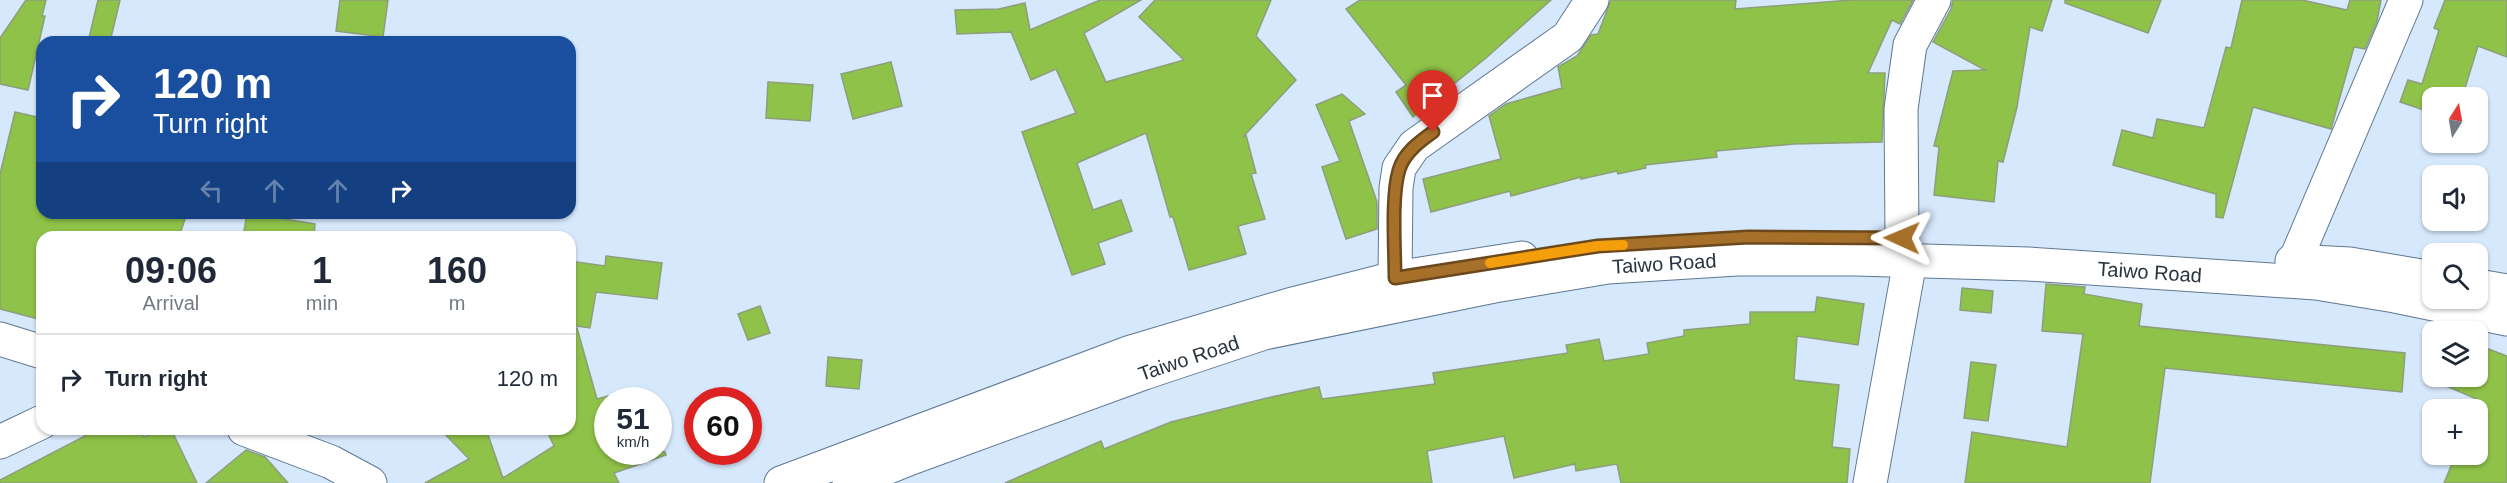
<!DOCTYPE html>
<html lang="en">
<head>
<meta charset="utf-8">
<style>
	:root { --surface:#fff; --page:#f2f2f3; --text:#1f2937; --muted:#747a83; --line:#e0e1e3 }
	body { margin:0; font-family:Helvetica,sans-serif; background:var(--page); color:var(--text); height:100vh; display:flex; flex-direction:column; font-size:22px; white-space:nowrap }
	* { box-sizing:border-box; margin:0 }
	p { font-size:20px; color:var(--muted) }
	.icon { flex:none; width:33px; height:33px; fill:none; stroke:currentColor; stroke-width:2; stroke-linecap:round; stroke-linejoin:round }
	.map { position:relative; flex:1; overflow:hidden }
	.side { position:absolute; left:36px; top:231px; width:540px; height:204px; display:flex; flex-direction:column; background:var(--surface); border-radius:18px; box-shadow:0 2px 4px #0004 }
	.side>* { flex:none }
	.banner { position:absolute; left:36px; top:36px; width:540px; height:183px; border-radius:18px; box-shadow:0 2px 4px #0004; background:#1a4fa0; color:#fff; overflow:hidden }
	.needle { width:39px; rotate:11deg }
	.fabs { position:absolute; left:2422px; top:87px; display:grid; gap:12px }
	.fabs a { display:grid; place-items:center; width:66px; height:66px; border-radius:12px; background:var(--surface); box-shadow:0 2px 4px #0004; font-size:30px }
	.speed { position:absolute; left:594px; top:387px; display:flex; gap:12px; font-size:30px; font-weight:700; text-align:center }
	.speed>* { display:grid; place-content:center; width:78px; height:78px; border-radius:50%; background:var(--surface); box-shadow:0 2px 4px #0004; line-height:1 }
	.speed small { font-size:15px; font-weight:400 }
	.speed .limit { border:9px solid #d22; background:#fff; color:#111 }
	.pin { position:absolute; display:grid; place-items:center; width:51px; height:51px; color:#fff; margin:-62px -26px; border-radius:50% 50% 50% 0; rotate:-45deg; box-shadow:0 0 6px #0007 }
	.pin .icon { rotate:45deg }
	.me { position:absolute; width:66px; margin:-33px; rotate:271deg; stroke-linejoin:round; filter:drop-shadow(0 0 4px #0008) }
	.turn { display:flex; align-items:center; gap:21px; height:126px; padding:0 18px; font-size:27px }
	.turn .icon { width:78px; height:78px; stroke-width:2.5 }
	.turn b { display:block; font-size:42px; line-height:51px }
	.lanes { display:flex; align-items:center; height:57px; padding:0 18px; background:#0003; justify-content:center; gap:30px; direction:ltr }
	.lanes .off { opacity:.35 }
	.eta { display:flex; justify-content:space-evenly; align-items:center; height:102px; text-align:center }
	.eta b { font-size:36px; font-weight:800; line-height:42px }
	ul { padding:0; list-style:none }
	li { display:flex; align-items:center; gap:18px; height:90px; padding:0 18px; border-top:2px solid var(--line) }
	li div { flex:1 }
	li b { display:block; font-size:22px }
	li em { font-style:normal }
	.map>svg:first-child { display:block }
</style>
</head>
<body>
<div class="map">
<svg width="2507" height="483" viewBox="0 0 2507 483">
	<rect width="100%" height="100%" fill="#d6e8fb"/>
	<g fill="#8fc249" stroke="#8d9e7b" stroke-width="1.5">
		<polygon points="26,0 46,0 42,16 45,16 28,90 0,84 0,38"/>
		<polygon points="98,0 120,0 110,42 88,42"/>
		<polygon points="340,0 388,0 383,37 336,31"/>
		<polygon points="1100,0 1141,0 1084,33 1106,82 1184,60 1139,17 1155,0 1271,0 1256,36 1296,80 1243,137 1246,135 1256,173 1251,174 1265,219 1238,226 1246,254 1189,270 1173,217 1170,217 1146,133 1077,163 1093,210 1121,200 1132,231 1098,243 1105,264 1072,275 1022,132 1076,113 1056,69 1031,80 1011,32 957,34 955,10 999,9 1025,3 1030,30"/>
		<polygon points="1360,0 1551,0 1486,58 1413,117 1396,92 1406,85 1346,9"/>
		<polygon points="1611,0 1736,0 1735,9 1851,0 1913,0 1900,24 1892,20 1868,73 1885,73 1882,142 1794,144 1716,151 1717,157 1645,165 1646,168 1618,174 1617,171 1581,179 1581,177 1511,196 1510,191 1431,212 1423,179 1501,159 1489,116 1506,104 1562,88 1558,67 1577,56 1591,35 1598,34"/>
		<polygon points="1953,0 2052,0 2042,31 2030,27 2017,107 2003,162 1998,161 1994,202 1934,195 1939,147 1934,146 1953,71 1985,70 1933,42 1951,9"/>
		<polygon points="2065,0 2161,0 2148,33 2065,3"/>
		<polygon points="2242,0 2302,0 2347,10 2350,0 2381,0 2377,21 2365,49 2354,47 2331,129 2253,107 2223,218 2216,217 2216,194 2113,165 2122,130 2153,138 2157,119 2204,128 2226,47 2231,48"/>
		<polygon points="2445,0 2507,0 2507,57 2478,46 2462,98 2433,98 2433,113 2400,102 2408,80 2422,84 2439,30 2434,28"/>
		<polygon points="891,62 902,106 853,119 841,74"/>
		<polygon points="768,82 813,85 810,121 766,118"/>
		<polygon points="1342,94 1365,114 1349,121 1377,202 1377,229 1346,239 1322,167 1340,161 1316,105"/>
		<polygon points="15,112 42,118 42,213 187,213 179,237 42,237 42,320 0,309 0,174"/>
		<polygon points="247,213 315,224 314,237 243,237"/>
		<polygon points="606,256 662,263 657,299 596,292 590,328 570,325 570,261 605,266"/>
		<polygon points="2046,284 2085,287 2084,294 2142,304 2139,326 2405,353 2402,392 2165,368 2150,483 1965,483 1972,432 2067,447 2083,334 2042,331"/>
		<polygon points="1962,288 1993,291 1991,313 1960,310"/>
		<polygon points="1817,297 1864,304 1858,345 1797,336 1794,380 1839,385 1832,447 1850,449 1847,483 1621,483 1617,464 1576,471 1575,464 1514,478 1504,436 1427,451 1432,483 1005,483 1101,441 1104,449 1171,422 1267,398 1319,387 1322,399 1435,384 1433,373 1568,353 1566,345 1599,339 1604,361 1649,354 1647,343 1684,336 1684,330 1750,324 1750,312 1815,312"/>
		<polygon points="760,306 770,333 748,340 738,314"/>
		<polygon points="577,328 597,399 608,396 608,452 665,452 666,455 614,473 619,483 425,483 469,459 440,429 486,429 503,478 554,446 546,429 570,429 570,329"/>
		<polygon points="2478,345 2507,356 2507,483 2444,483 2456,454 2478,454 2479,400 2423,376 2478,376"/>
		<polygon points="828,357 862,360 859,389 826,386"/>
		<polygon points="1971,362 1996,365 1988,421 1964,418"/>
		<polygon points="82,429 140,429 144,437 162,429 171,429 197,483 0,483 0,480 85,436"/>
		<polygon points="246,450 265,457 288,483 206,483"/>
	</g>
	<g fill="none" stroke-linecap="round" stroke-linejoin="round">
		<g stroke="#5d7893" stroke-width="35">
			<g id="minor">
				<polyline points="1902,238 1901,109 1910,45 1934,0"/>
				<polyline points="2295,261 2406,0"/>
				<polyline points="1395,278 1396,188 1399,168 1414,146 1568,37 1592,0"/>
				<polyline points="0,339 42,352"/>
				<polyline points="244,429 331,462 370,483"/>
				<polyline points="0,442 42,422"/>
				<polyline points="1870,483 1910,261"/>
			</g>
		</g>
		<g stroke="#5d7893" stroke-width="35">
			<g id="major">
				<polyline points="2292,261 2350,264 2433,278"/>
				<polyline points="2478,286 2507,291"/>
				<polyline points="781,483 1131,352 1289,305 1395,278 1522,258"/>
				<path id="s1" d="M849,483L911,458L1144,373L1264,333L1494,286L1608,267L1737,259H1856L2028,264L2316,283L2395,296L2507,319"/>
			</g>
		</g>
		<use href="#minor" stroke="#fff" stroke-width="33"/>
		<use href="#major" stroke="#fff" stroke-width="33"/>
	</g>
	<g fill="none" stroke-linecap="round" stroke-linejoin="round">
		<g stroke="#6c491c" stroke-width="15">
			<path id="route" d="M1433,132C1419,142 1404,153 1399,170C1391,196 1395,249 1395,278L1598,246L1748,237L1902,238"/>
		</g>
		<use href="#route" stroke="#a6702b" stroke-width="10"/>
		<polyline stroke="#f59e0b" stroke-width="10" points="1490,263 1598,246 1623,245"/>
	</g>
	<g text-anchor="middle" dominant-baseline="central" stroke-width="5" stroke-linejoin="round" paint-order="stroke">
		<g font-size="20" fill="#283440" stroke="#eef4fa">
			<text stroke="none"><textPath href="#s1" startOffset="848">Taiwo Road</textPath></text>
			<text stroke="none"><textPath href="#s1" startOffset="1334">Taiwo Road</textPath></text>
			<text stroke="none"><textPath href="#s1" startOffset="362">Taiwo Road</textPath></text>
		</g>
	</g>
</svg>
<div class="fabs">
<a><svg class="needle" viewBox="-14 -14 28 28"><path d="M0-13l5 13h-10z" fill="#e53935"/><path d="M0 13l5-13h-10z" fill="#747a83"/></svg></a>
<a><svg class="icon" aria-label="sound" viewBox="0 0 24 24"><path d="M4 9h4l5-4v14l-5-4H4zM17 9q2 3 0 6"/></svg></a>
<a><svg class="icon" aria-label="search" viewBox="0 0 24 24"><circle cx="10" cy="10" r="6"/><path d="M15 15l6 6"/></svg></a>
<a><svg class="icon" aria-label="layers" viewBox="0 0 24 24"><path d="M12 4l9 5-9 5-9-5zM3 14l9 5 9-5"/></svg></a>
<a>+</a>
</div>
<div class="speed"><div>51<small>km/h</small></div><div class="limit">60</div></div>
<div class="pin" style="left:1433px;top:132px;background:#d93025"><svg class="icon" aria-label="arrive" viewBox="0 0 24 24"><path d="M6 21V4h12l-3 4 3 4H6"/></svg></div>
<svg class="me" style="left:1902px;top:238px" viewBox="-20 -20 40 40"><path d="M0-17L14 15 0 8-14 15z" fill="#a6702b" stroke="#fff" stroke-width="4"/></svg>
<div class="banner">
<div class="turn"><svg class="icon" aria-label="right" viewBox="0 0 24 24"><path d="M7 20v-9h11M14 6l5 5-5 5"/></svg><div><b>120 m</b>Turn right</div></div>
<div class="lanes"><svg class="icon off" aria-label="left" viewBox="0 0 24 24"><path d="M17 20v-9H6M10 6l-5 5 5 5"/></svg><svg class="icon off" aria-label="ahead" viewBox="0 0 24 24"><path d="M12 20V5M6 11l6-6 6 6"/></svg><svg class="icon off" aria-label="ahead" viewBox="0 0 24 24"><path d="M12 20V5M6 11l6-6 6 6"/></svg><svg class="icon" aria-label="right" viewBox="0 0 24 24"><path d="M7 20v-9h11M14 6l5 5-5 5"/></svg></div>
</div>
<section class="side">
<div class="eta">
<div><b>09:06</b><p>Arrival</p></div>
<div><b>1</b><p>min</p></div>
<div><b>160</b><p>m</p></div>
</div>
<ul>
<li><svg class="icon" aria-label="right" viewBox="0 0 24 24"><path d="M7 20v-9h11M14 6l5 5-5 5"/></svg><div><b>Turn right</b></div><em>120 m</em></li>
</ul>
</section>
</div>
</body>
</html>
